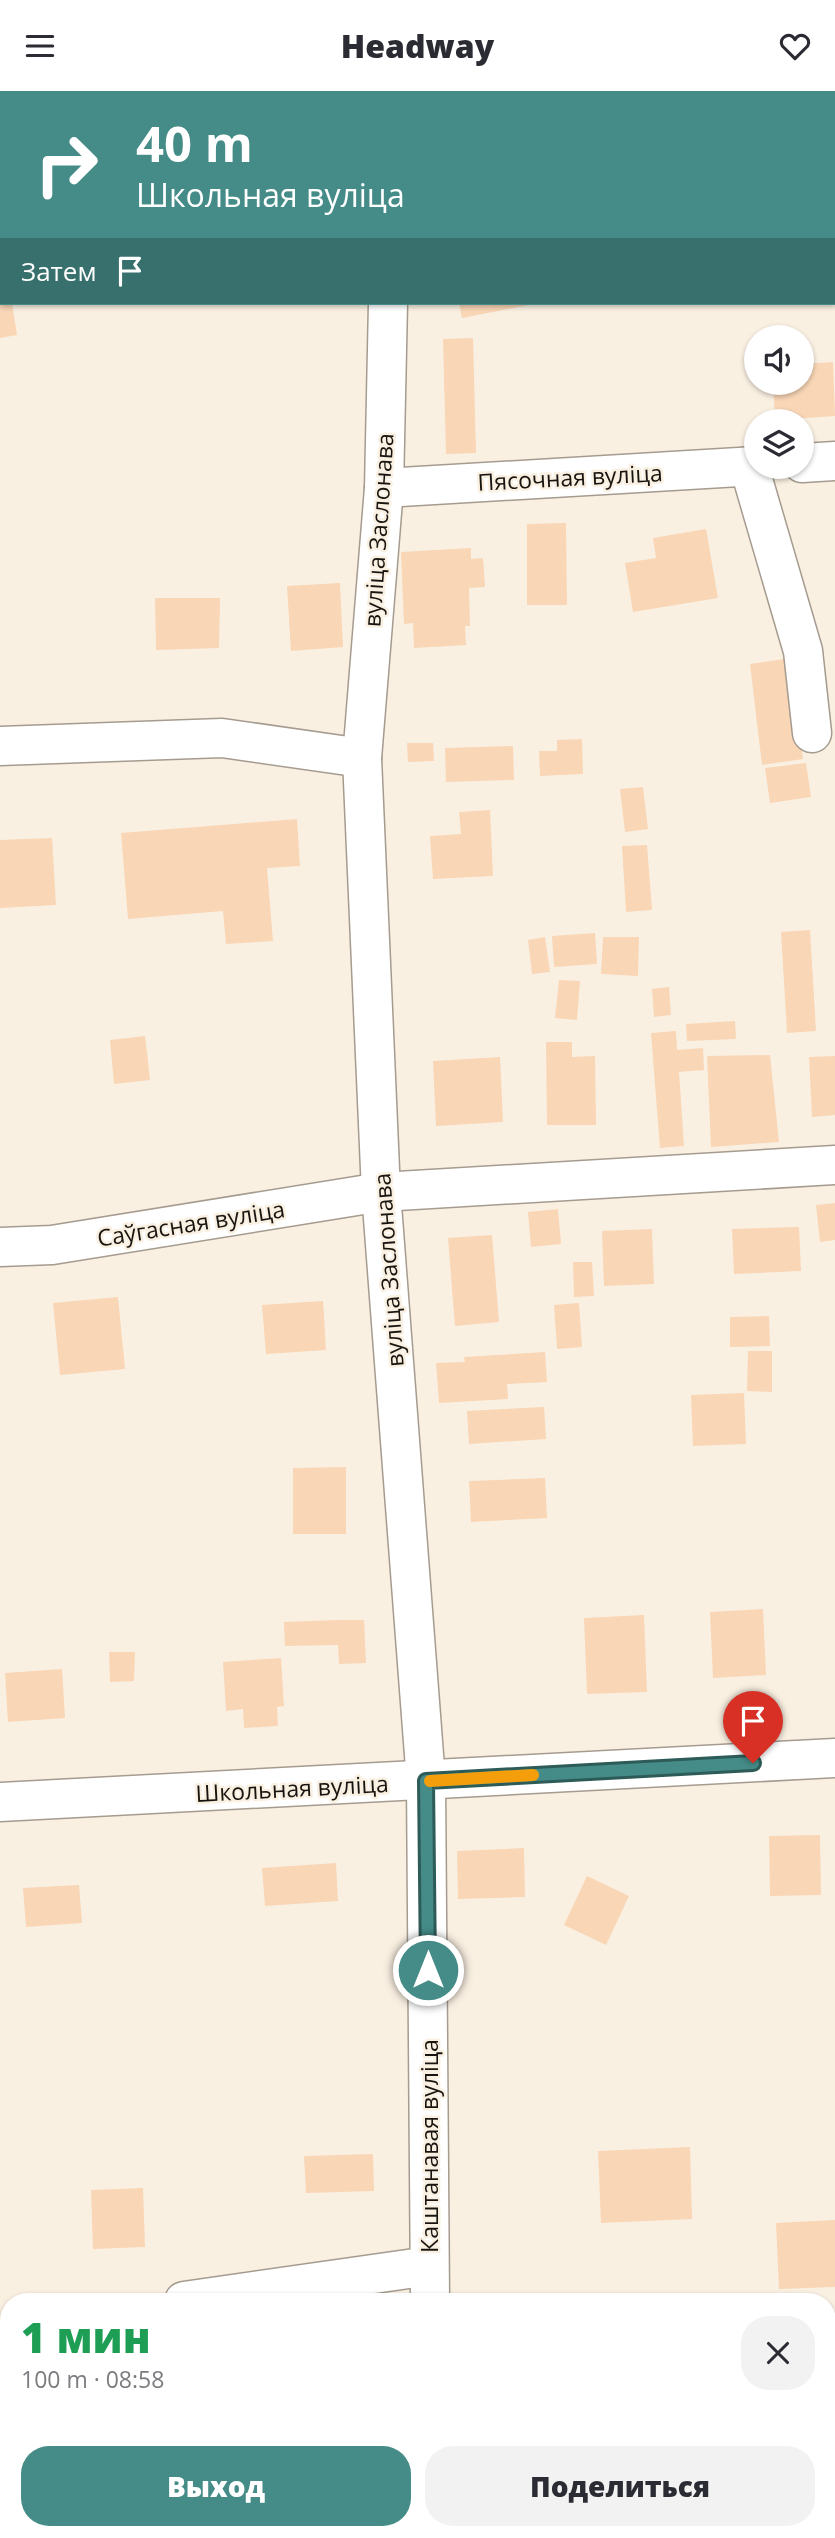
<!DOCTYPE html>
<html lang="ru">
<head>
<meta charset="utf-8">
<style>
	:root { --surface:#fff; --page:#f2f2f3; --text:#2b2b33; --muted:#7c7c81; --accent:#458c88 }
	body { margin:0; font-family:"Open Sans",sans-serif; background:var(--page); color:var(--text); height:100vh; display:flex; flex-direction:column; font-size:26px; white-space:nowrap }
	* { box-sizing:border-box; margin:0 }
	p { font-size:23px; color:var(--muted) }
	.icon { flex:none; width:38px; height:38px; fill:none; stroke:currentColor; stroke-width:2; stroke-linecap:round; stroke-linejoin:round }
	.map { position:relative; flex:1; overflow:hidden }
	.sheet { position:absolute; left:0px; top:2202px; width:836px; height:247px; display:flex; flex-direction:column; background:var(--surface); border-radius:28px 28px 0 0; box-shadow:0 2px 5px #0004 }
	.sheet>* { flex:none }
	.top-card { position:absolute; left:0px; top:0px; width:836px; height:214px; box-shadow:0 2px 5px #0004; background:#458c88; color:#fff; overflow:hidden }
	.controls { position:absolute; left:744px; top:234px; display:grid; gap:14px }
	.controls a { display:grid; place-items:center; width:70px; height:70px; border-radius:50%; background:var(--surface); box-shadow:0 2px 5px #0004; font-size:35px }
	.pin { position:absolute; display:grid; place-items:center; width:60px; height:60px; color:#fff; margin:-72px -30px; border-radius:50% 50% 50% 0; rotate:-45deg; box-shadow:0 0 7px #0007 }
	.pin .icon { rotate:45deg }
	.me { position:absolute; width:77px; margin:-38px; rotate:0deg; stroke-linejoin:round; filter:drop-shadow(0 0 5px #0008) }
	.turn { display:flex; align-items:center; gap:24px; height:147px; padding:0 21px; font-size:32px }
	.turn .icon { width:91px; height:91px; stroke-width:2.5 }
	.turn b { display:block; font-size:49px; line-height:60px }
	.then { display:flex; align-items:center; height:66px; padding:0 21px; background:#0003; gap:14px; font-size:26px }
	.round { display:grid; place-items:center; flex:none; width:74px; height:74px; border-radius:28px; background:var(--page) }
	.overview { display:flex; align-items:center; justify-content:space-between; height:119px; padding:0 21px }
	h1 { font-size:42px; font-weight:800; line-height:52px; color:#1e9e55 }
	.primary-button { display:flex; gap:14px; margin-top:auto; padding:14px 21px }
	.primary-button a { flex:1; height:80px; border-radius:28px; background:var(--accent); color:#fff; font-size:28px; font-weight:800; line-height:80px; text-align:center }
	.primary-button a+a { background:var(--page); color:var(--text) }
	header { display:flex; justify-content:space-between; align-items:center; height:91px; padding:0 21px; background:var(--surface); font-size:32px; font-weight:800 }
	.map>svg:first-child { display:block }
</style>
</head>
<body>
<header><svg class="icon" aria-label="menu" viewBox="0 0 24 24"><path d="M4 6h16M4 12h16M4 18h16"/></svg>Headway<svg class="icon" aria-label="heart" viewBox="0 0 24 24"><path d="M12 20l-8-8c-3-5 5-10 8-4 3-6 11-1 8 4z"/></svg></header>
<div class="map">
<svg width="835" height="2447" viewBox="0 0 835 2447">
	<rect width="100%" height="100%" fill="#faf0e2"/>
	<g fill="#f9d6b6">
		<polygon points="0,212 12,212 17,244 0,247"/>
		<polygon points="459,212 534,212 534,213 462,227"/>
		<polygon points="473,247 476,362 446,363 443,248"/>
		<polygon points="833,271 835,325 775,329 773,292 802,292 802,273"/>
		<polygon points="566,432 567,514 527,514 527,433"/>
		<polygon points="706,438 718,507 633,521 625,472 656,467 653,447"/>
		<polygon points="471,457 471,468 483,467 485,496 469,497 470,535 465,535 466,554 414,557 413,532 404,533 401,461"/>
		<polygon points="340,492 343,556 291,560 287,495"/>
		<polygon points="155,507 220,507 219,557 156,559"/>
		<polygon points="790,567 803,668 762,674 750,573"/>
		<polygon points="582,648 583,683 540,685 539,660 557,660 557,649"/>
		<polygon points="407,652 433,652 434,670 408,671"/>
		<polygon points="513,655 514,689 446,691 445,657"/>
		<polygon points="806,672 811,706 770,712 765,677"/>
		<polygon points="643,696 648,738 625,741 620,698"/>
		<polygon points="490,719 493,785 433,788 430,745 461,743 459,721"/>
		<polygon points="297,728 300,775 267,777 273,850 226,853 223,820 128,828 121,742"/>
		<polygon points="52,747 56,814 0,817 0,749"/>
		<polygon points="647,754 652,819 626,821 622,755"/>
		<polygon points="810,839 816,940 787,942 781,841"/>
		<polygon points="595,842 597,873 554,876 552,845"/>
		<polygon points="545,846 550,881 532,883 528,849"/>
		<polygon points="603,846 639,846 638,885 601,883"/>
		<polygon points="559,889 580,890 577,929 555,927"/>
		<polygon points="669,896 671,924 654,926 652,898"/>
		<polygon points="735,930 736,948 687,950 686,933"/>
		<polygon points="676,940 677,959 703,957 704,979 679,981 684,1055 660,1057 651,942"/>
		<polygon points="145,945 150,989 114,993 110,949"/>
		<polygon points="546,951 572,951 572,966 595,965 596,1034 547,1034"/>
		<polygon points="770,964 779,1051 711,1056 707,965"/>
		<polygon points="835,965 835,1024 812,1026 809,966"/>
		<polygon points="500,966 503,1031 436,1035 433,970"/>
		<polygon points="835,1112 835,1149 820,1151 816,1114"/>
		<polygon points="558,1118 561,1153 531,1156 528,1121"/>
		<polygon points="799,1136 801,1180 734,1183 732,1138"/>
		<polygon points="652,1138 654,1193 604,1195 602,1140"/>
		<polygon points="492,1144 499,1231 455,1235 448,1147"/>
		<polygon points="573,1171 592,1171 594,1205 574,1206"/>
		<polygon points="118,1206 125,1278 60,1284 53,1212"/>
		<polygon points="323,1210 326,1259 266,1263 262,1214"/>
		<polygon points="579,1212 582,1256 557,1258 554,1214"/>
		<polygon points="769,1225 770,1255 730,1256 730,1226"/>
		<polygon points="748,1260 772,1260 772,1301 747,1300"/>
		<polygon points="545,1261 547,1291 507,1293 508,1308 439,1312 436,1272 465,1271 464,1266"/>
		<polygon points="744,1302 746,1353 693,1355 691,1304"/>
		<polygon points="544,1316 546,1348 469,1353 467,1320"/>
		<polygon points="346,1376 346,1443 293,1443 293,1377"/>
		<polygon points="545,1387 547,1427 471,1431 469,1390"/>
		<polygon points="763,1518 766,1584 713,1587 710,1521"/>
		<polygon points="644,1524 647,1601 587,1603 584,1527"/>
		<polygon points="338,1529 364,1529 366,1572 339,1573 338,1554 285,1555 284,1531"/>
		<polygon points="109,1561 135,1561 134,1590 110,1591"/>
		<polygon points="281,1567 284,1615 277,1616 278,1635 244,1637 243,1618 226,1620 223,1571"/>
		<polygon points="62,1578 65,1627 8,1631 5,1582"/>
		<polygon points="820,1744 821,1804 770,1805 769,1745"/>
		<polygon points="524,1757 525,1806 458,1808 457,1760"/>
		<polygon points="336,1772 338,1810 265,1815 262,1777"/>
		<polygon points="587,1785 629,1805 606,1854 564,1834"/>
		<polygon points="79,1794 82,1832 26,1836 23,1797"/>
		<polygon points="690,2056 692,2128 601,2132 598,2060"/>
		<polygon points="373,2063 374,2100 306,2102 304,2065"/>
		<polygon points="143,2097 145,2156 93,2158 91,2099"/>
		<polygon points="835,2129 835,2196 779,2198 776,2132"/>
		<rect x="828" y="2259" width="7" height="71"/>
		<polygon points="828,2388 835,2388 835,2447 780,2447 780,2440 828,2440"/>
		<rect x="117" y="2440" width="46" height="7"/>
		<polygon points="484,2440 551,2440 551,2447 485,2447"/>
	</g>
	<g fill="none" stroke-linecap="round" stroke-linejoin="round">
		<g stroke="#a59b8f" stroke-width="41">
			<g id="minor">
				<polyline points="383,0 383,2"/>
				<polyline points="0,127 2,127"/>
				<polyline points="388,212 384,397 362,667 381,1101 426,1690 430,2210"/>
				<polyline points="802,372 835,370"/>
				<polyline points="749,375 803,560 812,642"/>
				<polyline points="384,397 756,375"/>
				<polyline points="0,655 222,647 362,667"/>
				<polyline points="0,1156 52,1154 381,1101 835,1074"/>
				<polyline points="0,1711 835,1667"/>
				<polyline points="184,2210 429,2175"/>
				<polyline points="0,2293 9,2288"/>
				<polyline points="435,2440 435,2447"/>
				<polyline points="712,2440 712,2447"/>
			</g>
		</g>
		<use href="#minor" stroke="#fff" stroke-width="38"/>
	</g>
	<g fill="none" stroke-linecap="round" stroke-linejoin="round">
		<g stroke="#2d5b58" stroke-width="18">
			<polyline id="route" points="428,1879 426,1690 753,1672"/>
		</g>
		<use href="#route" stroke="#458c88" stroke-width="12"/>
		<polyline stroke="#f59e0b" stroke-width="12" points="430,1690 533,1684"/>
	</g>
	<g text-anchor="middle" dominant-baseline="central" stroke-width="5" stroke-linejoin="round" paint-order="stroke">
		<g font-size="23" fill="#181510" stroke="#faf0e2">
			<text transform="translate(570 386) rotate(-3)">Пясочная вуліца</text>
			<text transform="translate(378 439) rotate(-86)">вуліца Заслонава</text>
			<text transform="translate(191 1132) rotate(-9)">Саўгасная вуліца</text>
			<text transform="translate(388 1179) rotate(-94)">вуліца Заслонава</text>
			<text transform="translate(292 1697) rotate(-3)">Школьная вуліца</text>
			<text transform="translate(429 2055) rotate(-90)">Каштанавая вуліца</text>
		</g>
	</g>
</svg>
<div class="controls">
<a><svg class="icon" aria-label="sound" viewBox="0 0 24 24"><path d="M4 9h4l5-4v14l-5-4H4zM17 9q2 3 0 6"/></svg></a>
<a><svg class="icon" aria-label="layers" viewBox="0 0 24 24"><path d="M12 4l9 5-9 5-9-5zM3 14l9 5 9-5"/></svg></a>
</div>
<div class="pin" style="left:753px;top:1672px;background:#d93025"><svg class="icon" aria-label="arrive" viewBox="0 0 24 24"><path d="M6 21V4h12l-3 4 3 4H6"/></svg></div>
<svg class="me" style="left:428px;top:1879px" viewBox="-20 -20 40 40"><circle r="17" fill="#458c88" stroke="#fff" stroke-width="3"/><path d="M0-11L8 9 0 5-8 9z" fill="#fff"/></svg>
<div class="top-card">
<div class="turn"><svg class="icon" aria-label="right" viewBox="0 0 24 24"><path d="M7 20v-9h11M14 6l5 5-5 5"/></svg><div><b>40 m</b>Школьная вуліца</div></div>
<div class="then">Затем<svg class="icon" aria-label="arrive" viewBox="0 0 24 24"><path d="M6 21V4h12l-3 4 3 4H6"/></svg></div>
</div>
<section class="sheet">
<div class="overview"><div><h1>1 мин</h1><p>100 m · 08:58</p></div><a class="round"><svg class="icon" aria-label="close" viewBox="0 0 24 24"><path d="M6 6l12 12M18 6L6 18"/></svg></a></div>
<div class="primary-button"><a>Выход</a><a>Поделиться</a></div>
</section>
</div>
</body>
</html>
